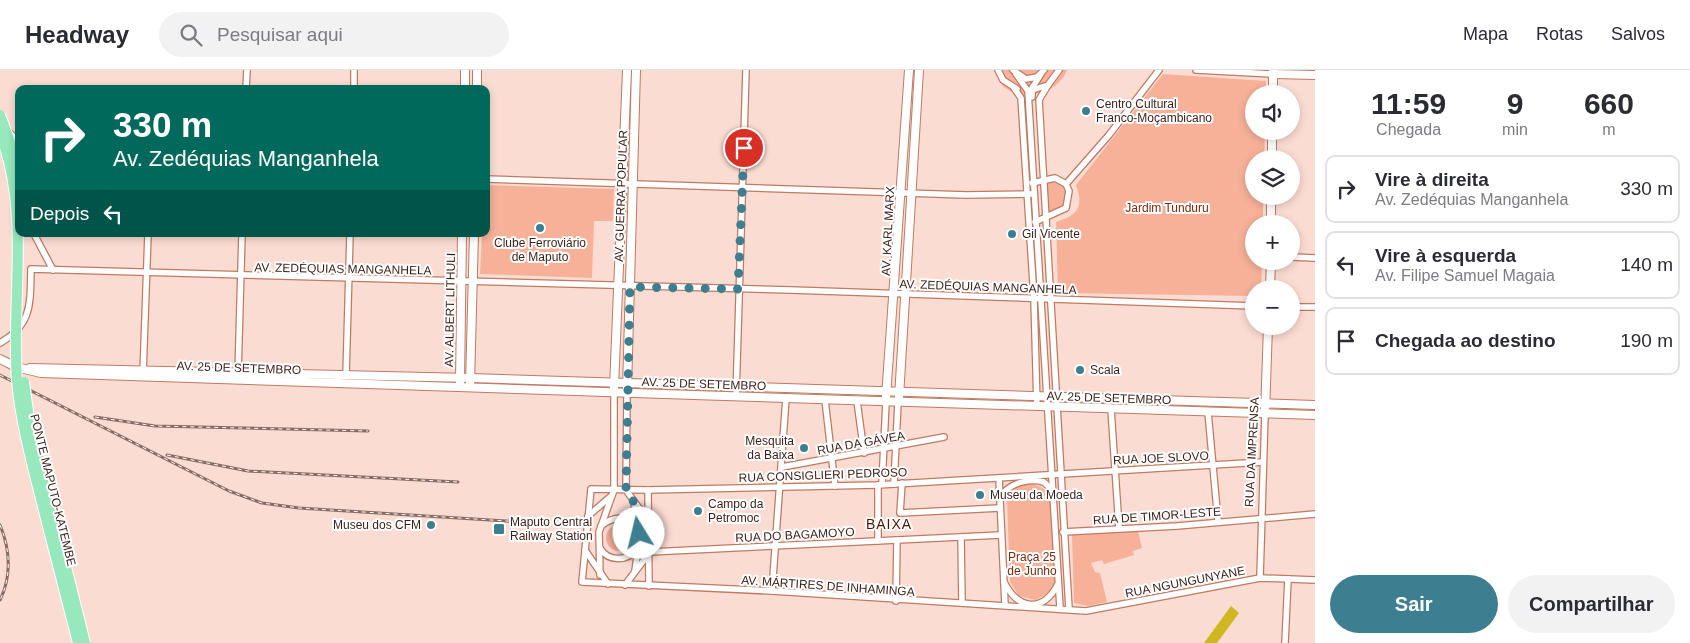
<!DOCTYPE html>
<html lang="pt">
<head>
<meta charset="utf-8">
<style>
	:root { --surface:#fff; --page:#f2f2f3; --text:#2b2b33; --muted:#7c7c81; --line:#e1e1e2; --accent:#3d7e91 }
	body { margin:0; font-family:Arial,sans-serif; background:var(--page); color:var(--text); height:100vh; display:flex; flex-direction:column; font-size:19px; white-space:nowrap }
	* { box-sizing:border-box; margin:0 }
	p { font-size:16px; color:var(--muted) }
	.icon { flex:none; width:28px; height:28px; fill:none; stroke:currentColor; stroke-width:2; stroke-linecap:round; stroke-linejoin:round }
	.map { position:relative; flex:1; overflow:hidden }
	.drawer { display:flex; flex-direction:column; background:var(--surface); width:375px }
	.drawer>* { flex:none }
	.guide { position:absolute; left:15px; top:15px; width:475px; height:152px; border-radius:10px; box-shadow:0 2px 8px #0003; background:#00695c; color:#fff; overflow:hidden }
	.tools { position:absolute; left:1245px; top:15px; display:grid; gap:10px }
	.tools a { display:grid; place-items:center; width:55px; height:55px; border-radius:50%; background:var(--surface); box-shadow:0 2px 8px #0003; font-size:25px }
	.pin { position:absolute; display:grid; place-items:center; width:42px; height:42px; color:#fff; margin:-21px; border:2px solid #fff; border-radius:50%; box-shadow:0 1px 5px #0007 }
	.me { position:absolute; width:55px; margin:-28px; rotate:351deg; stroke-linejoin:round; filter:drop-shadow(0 0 4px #0008) }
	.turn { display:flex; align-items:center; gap:18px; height:105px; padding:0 15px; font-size:22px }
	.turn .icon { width:65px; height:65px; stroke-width:2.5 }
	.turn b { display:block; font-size:35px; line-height:42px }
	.then { display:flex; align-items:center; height:48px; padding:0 15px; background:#0003; gap:10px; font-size:19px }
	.eta { display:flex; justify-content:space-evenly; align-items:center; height:85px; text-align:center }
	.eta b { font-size:30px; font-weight:700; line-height:35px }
	.button { display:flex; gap:10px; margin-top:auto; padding:10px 15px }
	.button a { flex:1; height:58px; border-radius:30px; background:var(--accent); color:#fff; font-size:20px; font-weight:700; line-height:58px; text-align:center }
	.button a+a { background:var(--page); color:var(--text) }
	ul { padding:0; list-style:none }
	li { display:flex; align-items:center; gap:15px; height:68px; margin:0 10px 8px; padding:0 5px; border:2px solid var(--line); border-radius:10px }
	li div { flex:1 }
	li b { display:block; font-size:19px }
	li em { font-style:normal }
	header { display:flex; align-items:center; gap:30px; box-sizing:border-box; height:70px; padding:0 25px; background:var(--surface); border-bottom:1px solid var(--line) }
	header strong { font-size:24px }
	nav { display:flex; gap:28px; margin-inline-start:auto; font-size:18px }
	.search { width:350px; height:45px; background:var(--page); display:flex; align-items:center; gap:12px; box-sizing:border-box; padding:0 18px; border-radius:28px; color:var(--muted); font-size:19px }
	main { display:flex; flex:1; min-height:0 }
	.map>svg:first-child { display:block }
</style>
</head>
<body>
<header>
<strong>Headway</strong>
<div class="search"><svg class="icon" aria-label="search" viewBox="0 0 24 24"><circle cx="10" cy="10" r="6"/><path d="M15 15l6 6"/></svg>Pesquisar aqui</div>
<nav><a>Mapa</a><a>Rotas</a><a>Salvos</a></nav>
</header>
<main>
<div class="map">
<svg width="1315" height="573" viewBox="0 0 1315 573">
	<rect width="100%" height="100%" fill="#fbdcd2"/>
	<g fill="#f7b199">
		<path d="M994,0H1067C1059,23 1023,33 1004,17C1000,13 997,5 994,0Z"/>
		<path d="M1163,4L1266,11V24H1254V61H1265L1264,89H1254V126H1263V154H1254V191H1262L1261,219H1254V226L1058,223L1056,152C1078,145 1084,137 1076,115Z"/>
		<polygon points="1048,111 1061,114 1067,122 1067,136 1048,145"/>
		<polygon points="486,115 614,119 613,151 594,151 592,208 480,204 482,164 486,164"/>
		<path d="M1028,413C1036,415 1043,416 1048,424C1052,431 1057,504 1055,512C1051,522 1044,526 1035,530L1019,526L1010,512L1007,430L1018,416Z"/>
		<circle cx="619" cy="468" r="13"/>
		<polygon points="1138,461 1142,478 1133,481 1134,485 1104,494 1102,490 1091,493 1095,502 1100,503 1107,532 1088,536 1074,533 1072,465"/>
	</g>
	<polygon fill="#cfb721" points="1231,536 1239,543 1217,573 1204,573"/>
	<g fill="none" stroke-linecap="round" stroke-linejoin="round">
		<g stroke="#be7a62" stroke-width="8">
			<g id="street">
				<polyline points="998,0 1003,10 1017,19"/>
				<polyline points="1013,0 1026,9 1037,7 1044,0"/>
				<polyline points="1196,0 1273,4"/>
				<polyline points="1016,4 1028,21 1060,538"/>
				<polyline points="1048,15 1039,30 1069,539"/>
				<polyline points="1014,18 1021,28 1034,229 1037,336"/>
				<polyline points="246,19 247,0"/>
				<polyline points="354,19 354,0"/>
				<polyline points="1029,21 1048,15 1059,0"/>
				<polyline points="1032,27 1032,18 1041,4"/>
				<polyline points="486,109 966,125 1033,124"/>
				<polyline points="1032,113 1055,108 1066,114 1069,121 1066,138 1035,152"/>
				<polyline points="1066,114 1109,65 1159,0"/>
				<polyline points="34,164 53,200"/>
				<polyline points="1291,187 1315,188"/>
				<polyline points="1291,237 1315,237"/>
				<path d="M0,273C33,254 30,233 31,199L791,220L1254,236"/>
				<polyline points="143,304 148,164"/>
				<polyline points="238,304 242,164"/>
				<polyline points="346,306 350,164"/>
				<polyline points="627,323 626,420 649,452"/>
				<polyline points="736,327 746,0"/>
				<polyline points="825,330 835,416"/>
				<polyline points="857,331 864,383"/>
				<polyline points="1111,339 1119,458"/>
				<polyline points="1208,342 1218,451"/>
				<polyline points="1263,392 878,415 648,420 591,419 582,512 772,521 1086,541 1260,508 1315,510"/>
				<polyline points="782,397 944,367"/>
				<polyline points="999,408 1005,535"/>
				<polyline points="902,413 900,443 1000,438"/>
				<polyline points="882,414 886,332"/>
				<polyline points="894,414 898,332"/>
				<polyline points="648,420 649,516"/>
				<path d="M999,427C1011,413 1027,408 1044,412L1052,420"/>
				<polyline points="634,433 639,470 635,501"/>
				<polyline points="588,446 610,427"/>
				<path d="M601,456C613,446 627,445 638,457"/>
				<polyline points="1063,462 1177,456 1315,444"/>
				<polyline points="961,467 962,533"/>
				<polyline points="878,471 878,415"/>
				<path d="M600,478C608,492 628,492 637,478"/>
				<polyline points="585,480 608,514"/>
				<polyline points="600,505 599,462 614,420 614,323"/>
				<polyline points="1260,508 1265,344"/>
				<path d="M1004,512C1018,540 1043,543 1058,514"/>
				<polyline points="625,515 650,482 1001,465"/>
				<polyline points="772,521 786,328"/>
				<polyline points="896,531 897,470"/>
				<polyline points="1285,573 1288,509"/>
			</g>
		</g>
		<g stroke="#be7a62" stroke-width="10">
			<g id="secondary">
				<polyline points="1273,4 1315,5"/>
				<polyline points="465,19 465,0"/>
				<polyline points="477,19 477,0"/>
				<polyline points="1273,24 1273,0"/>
				<polyline points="7,62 19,73"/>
				<polyline points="1272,89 1272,61"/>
				<polyline points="1271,154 1271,126"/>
				<polyline points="1270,219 1271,191"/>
				<path d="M0,289L16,297L41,303C466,315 890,334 1315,345"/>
				<polyline points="30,298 471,308 1315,335"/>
				<polyline points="460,312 462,164"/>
				<polyline points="470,314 474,164"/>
				<polyline points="614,318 627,0"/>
				<polyline points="627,319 636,0"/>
				<polyline points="886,327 909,0"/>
				<polyline points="899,327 919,0"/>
				<polyline points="1265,344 1268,256"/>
			</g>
		</g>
		<use href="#street" stroke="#fff" stroke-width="5.5"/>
		<use href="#secondary" stroke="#fff" stroke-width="8"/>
		<g stroke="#886b61" stroke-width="3">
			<g id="rail">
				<polyline points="0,305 229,421 262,433 299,438 523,452"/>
				<polyline points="95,347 155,356 368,361"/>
				<polyline points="167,385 248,401 458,412"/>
				<path d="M0,455C10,479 12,506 0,530"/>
			</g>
		</g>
		<use href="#rail" stroke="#fff" stroke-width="1" stroke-dasharray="4" stroke-linecap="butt"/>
		<g stroke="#fff" stroke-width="12" stroke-linecap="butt">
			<g id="highway-bridge">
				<polyline points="0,45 19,97"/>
				<path d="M0,63C31,143 11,228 17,311C21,353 32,393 42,433C54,480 66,526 78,573"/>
				<polyline points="24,312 29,349 85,573"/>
			</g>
		</g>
		<use href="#highway-bridge" stroke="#97e8bc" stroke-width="10"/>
	</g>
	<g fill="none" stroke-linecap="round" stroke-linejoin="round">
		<polyline stroke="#3d7e91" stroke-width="9" stroke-dasharray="0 16.2" points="639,463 633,430 626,420 630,217 738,219 744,78"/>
	</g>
	<g fill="#3d7e91" stroke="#fff" stroke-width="2">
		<circle cx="1086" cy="41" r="5"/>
		<circle cx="540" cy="158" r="5"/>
		<circle cx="1012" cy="164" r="5"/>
		<circle cx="1080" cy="300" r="5"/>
		<circle cx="804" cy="378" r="5"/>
		<circle cx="980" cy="425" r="5"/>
		<circle cx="698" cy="441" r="5"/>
		<circle cx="431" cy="455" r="5"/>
		<rect x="493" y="453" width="12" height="12" rx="2.5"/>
	</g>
	<g text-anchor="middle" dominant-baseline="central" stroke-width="4" stroke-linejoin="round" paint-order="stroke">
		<g font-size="12" fill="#3a1e15" stroke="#fff" text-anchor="start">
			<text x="1096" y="34">Centro Cultural<tspan x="1096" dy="14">Franco-Moçambicano</tspan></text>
			<text x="1022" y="164">Gil Vicente</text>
			<text x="540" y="173" text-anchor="middle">Clube Ferroviário<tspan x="540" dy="14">de Maputo</tspan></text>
			<text x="1090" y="300">Scala</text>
			<text x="794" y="371" text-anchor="end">Mesquita<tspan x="794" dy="14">da Baixa</tspan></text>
			<text x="990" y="425">Museu da Moeda</text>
			<text x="708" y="434">Campo da<tspan x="708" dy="14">Petromoc</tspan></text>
			<text x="510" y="452">Maputo Central<tspan x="510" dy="14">Railway Station</tspan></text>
			<text x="421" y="455" text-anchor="end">Museu dos CFM</text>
		</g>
		<g font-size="12" fill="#3a1e15" stroke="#fff">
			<text transform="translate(621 126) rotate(-88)">AV. GUERRA POPULAR</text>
			<text transform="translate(888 161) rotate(-87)">AV. KARL MARX</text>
			<text transform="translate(343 199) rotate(1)">AV. ZEDÉQUIAS MANGANHELA</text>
			<text transform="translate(988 217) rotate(2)">AV. ZEDÉQUIAS MANGANHELA</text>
			<text transform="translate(450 240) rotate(-89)">AV. ALBERT LITHULI</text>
			<text transform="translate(239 298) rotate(2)">AV. 25 DE SETEMBRO</text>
			<text transform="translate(704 314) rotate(2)">AV. 25 DE SETEMBRO</text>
			<text transform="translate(1109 328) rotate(2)">AV. 25 DE SETEMBRO</text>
			<text transform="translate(861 373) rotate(-10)">RUA DA GÁVEA</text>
			<text transform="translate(1252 382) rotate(-87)">RUA DA IMPRENSA</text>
			<text transform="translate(1161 388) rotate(-3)">RUA JOE SLOVO</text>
			<text transform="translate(823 405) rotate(-2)">RUA CONSIGLIERI PEDROSO</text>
			<text transform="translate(53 420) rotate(76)">PONTE MAPUTO-KATEMBE</text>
			<text transform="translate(1157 446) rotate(-4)">RUA DE TIMOR-LESTE</text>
			<text transform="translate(795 465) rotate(-3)">RUA DO BAGAMOYO</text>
			<text transform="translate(1185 512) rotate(-11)">RUA NGUNGUNYANE</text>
			<text transform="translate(828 516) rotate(4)">AV. MÁRTIRES DE INHAMINGA</text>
		</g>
		<g font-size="12" fill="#752b0f" stroke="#fff">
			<text x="1167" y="138">Jardim Tunduru</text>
			<text x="1032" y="487">Praça 25<tspan x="1032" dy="14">de Junho</tspan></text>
		</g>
		<g font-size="14" letter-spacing="1" fill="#4f1500" stroke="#fff">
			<text x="889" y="454">BAIXA</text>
		</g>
	</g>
</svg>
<div class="tools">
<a><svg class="icon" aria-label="sound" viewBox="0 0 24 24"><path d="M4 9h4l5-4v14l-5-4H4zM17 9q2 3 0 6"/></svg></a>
<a><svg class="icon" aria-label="layers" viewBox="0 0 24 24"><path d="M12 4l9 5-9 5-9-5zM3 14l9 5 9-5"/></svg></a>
<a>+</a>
<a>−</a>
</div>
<div class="pin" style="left:744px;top:78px;background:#d93025"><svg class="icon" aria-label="arrive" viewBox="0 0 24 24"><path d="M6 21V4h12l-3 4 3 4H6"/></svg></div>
<svg class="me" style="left:639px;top:463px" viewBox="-20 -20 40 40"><circle r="19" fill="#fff"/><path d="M0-13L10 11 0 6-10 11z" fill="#3d7e91"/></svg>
<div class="guide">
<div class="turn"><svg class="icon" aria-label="right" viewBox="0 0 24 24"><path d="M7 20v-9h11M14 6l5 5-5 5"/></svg><div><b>330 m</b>Av. Zedéquias Manganhela</div></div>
<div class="then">Depois<svg class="icon" aria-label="left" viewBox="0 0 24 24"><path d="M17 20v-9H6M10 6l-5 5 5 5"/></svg></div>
</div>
</div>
<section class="drawer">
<div class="eta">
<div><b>11:59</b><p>Chegada</p></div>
<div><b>9</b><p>min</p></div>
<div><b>660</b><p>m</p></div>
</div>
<ul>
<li><svg class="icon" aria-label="right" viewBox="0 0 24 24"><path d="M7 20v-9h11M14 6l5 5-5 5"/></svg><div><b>Vire à direita</b><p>Av. Zedéquias Manganhela</p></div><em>330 m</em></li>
<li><svg class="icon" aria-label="left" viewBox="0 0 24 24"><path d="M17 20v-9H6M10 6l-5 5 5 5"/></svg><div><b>Vire à esquerda</b><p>Av. Filipe Samuel Magaia</p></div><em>140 m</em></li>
<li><svg class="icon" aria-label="arrive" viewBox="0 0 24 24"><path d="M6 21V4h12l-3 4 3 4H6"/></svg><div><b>Chegada ao destino</b></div><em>190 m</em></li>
</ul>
<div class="button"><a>Sair</a><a>Compartilhar</a></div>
</section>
</main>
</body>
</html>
